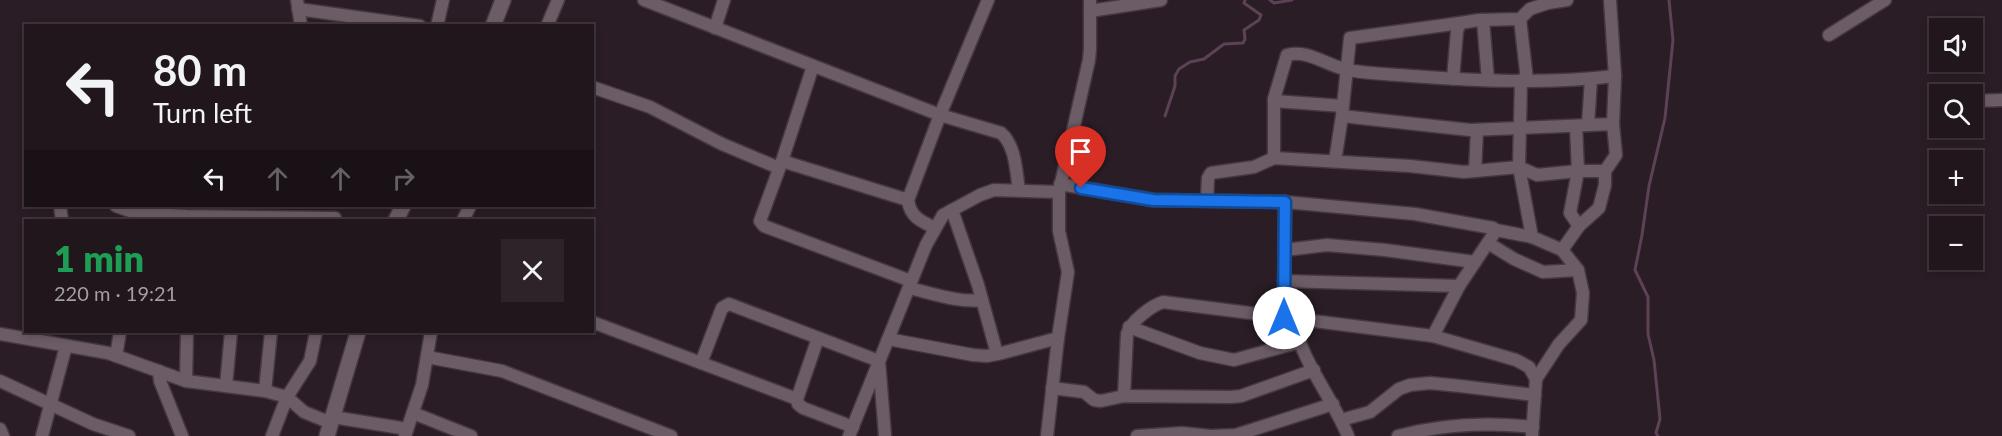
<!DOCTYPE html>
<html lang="en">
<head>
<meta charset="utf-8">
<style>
	:root { --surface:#20161c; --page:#2d2329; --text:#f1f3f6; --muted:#a29fa3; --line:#3d353b }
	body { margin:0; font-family:Lato,sans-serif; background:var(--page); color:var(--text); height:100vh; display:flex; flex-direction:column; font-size:22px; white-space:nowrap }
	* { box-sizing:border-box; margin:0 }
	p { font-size:20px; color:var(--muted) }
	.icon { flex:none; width:33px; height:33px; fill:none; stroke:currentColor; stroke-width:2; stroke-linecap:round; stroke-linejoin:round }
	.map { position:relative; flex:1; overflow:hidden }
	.sheet { position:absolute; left:24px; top:219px; width:570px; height:114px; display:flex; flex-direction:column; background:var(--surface); border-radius:0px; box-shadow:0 3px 9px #0003,0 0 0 2px var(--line) }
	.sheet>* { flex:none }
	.guide { position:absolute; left:24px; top:24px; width:570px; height:183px; border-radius:0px; box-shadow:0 3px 9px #0003,0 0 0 2px var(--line); background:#20161c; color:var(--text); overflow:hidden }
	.controls { position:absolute; left:1929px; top:18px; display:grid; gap:12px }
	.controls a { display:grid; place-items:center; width:54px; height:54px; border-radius:0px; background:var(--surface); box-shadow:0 3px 9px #0003,0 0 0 2px var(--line); font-size:30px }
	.pin { position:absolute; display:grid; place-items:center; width:51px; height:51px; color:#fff; margin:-62px -26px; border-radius:50% 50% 50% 0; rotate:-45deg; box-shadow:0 0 6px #0007 }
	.pin .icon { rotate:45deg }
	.me { position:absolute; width:66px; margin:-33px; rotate:0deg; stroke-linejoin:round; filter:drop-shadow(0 0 4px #0008) }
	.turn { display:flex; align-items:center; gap:21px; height:126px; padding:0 30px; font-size:27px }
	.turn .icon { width:78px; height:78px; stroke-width:2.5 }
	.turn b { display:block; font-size:42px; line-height:51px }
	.lanes { display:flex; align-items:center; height:57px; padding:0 30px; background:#0003; justify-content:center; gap:30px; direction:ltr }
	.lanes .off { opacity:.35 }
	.round { display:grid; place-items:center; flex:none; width:63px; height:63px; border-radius:0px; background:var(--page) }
	.head { display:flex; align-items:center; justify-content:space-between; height:102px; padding:0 30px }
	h1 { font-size:36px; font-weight:800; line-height:45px; color:#1e9e55 }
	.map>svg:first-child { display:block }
</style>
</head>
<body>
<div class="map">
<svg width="2002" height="436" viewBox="0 0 2002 436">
	<rect width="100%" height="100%" fill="#2a1d26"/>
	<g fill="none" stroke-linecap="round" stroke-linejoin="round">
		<g stroke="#5d4156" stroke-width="3">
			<polyline points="1270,0 1274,3 1292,0"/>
			<polyline points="1165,116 1175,86 1175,76 1179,69 1190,62 1204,59 1224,44 1243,43 1245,39 1244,30 1259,20 1261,15 1244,3 1245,0"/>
			<polyline points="1658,436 1656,433 1660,419 1654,360 1648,334 1648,297 1635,270 1642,235 1649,186 1665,118 1673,40 1669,0"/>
		</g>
		<g stroke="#443941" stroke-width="15">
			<g id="minor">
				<polyline points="297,0 301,26"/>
				<path d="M644,0L940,115L1001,133C1016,146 1016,172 1019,190"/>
				<polyline points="1610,0 1615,76"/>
				<polyline points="298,9 420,26"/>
				<polyline points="1090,11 1161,0"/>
				<polyline points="1520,19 1527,80"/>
				<polyline points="1483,20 1488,80"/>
				<polyline points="437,26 443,0"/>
				<polyline points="547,26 558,0"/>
				<polyline points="715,28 724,0"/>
				<polyline points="1829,35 1885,0"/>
				<polyline points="813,66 782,161 760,221 764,226 911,281"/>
				<polyline points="1453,79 1457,31 1460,23 1479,20 1520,19 1530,9 1548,3 1567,0"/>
				<polyline points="1521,80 1519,167 1532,237"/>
				<polyline points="592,87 650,107 722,144 779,168"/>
				<polyline points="1274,101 1343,106"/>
				<polyline points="1972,101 2002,100"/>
				<polyline points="1588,125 1591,79"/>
				<path d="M1274,158V99L1287,55C1308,49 1327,66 1348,70C1369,74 1391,74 1412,76C1479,81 1548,84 1615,76L1613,124L1470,130L1342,116"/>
				<polyline points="782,161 908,200"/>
				<polyline points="1335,161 1342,116 1350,38 1460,23"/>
				<polyline points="1475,171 1477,130"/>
				<polyline points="1605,171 1616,155 1613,124"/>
				<polyline points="1060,184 1153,200 1285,202 1415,214 1493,228 1495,232 1459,286 1433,336"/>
				<polyline points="1207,200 1208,178 1211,173 1254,167 1274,158 1410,166 1464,172 1519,167 1537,175 1578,171 1605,171 1605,185 1599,208 1579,226"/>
				<polyline points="60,206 62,220"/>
				<polyline points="116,206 136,213 186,216 335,218"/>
				<polyline points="952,210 978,285 997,354"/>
				<polyline points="463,220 470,206"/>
				<path d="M935,228C921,221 910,217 908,200L940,115L988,0"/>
				<polyline points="1496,230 1532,237 1562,250 1578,270 1583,293 1581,320 1559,344 1536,379"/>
				<polyline points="1488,243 1514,259 1543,272 1578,270"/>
				<polyline points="1285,250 1327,245 1385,250 1475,262"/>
				<polyline points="1562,250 1579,226 1570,213 1578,171 1576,126"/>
				<polyline points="1284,281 1459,286"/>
				<path d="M909,288C932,293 958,303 982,300"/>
				<polyline points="1284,318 1285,202"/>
				<path d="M1293,319C1301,361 1332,397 1348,436"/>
				<polyline points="592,322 797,399"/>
				<polyline points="1129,327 1200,353 1234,360 1300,342"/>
				<polyline points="0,334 108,353 186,381 265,391 287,397 304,412 331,423"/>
				<polyline points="818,338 797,399 798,404 803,408 853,427"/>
				<polyline points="888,339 973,355 987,356 1002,353 1058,338"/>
				<polyline points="116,356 120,332"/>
				<polyline points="427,357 502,371 671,436"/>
				<polyline points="701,363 722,308 729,304 879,361 885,436"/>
				<polyline points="159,371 160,381 182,436"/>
				<polyline points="0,381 93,424 129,436"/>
				<polyline points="186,381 187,332"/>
				<polyline points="226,386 231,332"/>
				<polyline points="1052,388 1084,392 1094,400 1101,401 1124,396 1231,397 1241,396 1314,370"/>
				<polyline points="265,391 271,332"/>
				<path d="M1124,396L1127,334C1131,321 1151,306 1163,302L1433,336L1516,360L1529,367L1536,379L1532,436"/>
				<polyline points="413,413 471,436"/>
				<polyline points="333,417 407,429"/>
				<polyline points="1341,420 1370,412 1399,389 1410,385 1430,383 1460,386 1535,395"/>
				<polyline points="0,429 3,436"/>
				<polyline points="42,436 66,346"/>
				<polyline points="272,436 287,397 310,361 316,332"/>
				<polyline points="405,436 422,385 431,332"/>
				<polyline points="849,436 926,245 943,215 980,195 994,190 1059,192"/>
				<polyline points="1047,436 1058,338 1068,272 1059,231 1059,192 1089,60 1090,49 1090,0"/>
				<polyline points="1137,436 1182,433 1211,436 1236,435 1333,404"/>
				<path d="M1398,436C1443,424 1487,422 1533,427"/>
			</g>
		</g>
		<g stroke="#443941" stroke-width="18">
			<g id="tertiary">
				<polyline points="493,26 503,0"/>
				<polyline points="396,220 403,206"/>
				<polyline points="327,436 358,332"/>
			</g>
		</g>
		<use href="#minor" stroke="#6c5c66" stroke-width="12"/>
		<use href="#tertiary" stroke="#6c5c66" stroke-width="15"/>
	</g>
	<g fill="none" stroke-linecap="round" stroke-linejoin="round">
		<g stroke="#114b97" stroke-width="15">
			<polyline id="route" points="1081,188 1153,200 1285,202 1284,318"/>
		</g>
		<use href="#route" stroke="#1a73e8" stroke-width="10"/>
	</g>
</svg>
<div class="controls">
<a><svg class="icon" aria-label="sound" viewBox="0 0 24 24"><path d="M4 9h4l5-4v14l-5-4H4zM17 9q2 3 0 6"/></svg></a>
<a><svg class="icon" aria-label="search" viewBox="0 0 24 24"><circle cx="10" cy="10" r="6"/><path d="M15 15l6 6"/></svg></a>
<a>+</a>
<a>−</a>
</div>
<div class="pin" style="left:1081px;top:188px;background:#d93025"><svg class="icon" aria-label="arrive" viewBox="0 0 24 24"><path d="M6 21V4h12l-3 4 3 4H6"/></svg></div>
<svg class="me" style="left:1284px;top:318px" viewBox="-20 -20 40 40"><circle r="19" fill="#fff"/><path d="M0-13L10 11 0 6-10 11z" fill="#1a73e8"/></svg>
<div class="guide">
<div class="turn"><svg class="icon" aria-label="left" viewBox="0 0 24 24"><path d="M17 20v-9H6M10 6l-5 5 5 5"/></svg><div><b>80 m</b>Turn left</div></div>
<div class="lanes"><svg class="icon" aria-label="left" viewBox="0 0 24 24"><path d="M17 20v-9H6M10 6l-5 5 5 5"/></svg><svg class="icon off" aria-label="ahead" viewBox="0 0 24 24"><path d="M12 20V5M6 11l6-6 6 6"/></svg><svg class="icon off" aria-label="ahead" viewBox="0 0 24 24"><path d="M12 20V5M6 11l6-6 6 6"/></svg><svg class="icon off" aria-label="right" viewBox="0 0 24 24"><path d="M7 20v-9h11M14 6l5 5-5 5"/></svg></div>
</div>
<section class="sheet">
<div class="head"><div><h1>1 min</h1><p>220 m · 19:21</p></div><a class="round"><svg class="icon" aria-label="close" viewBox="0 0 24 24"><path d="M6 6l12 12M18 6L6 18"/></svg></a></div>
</section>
</div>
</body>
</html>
